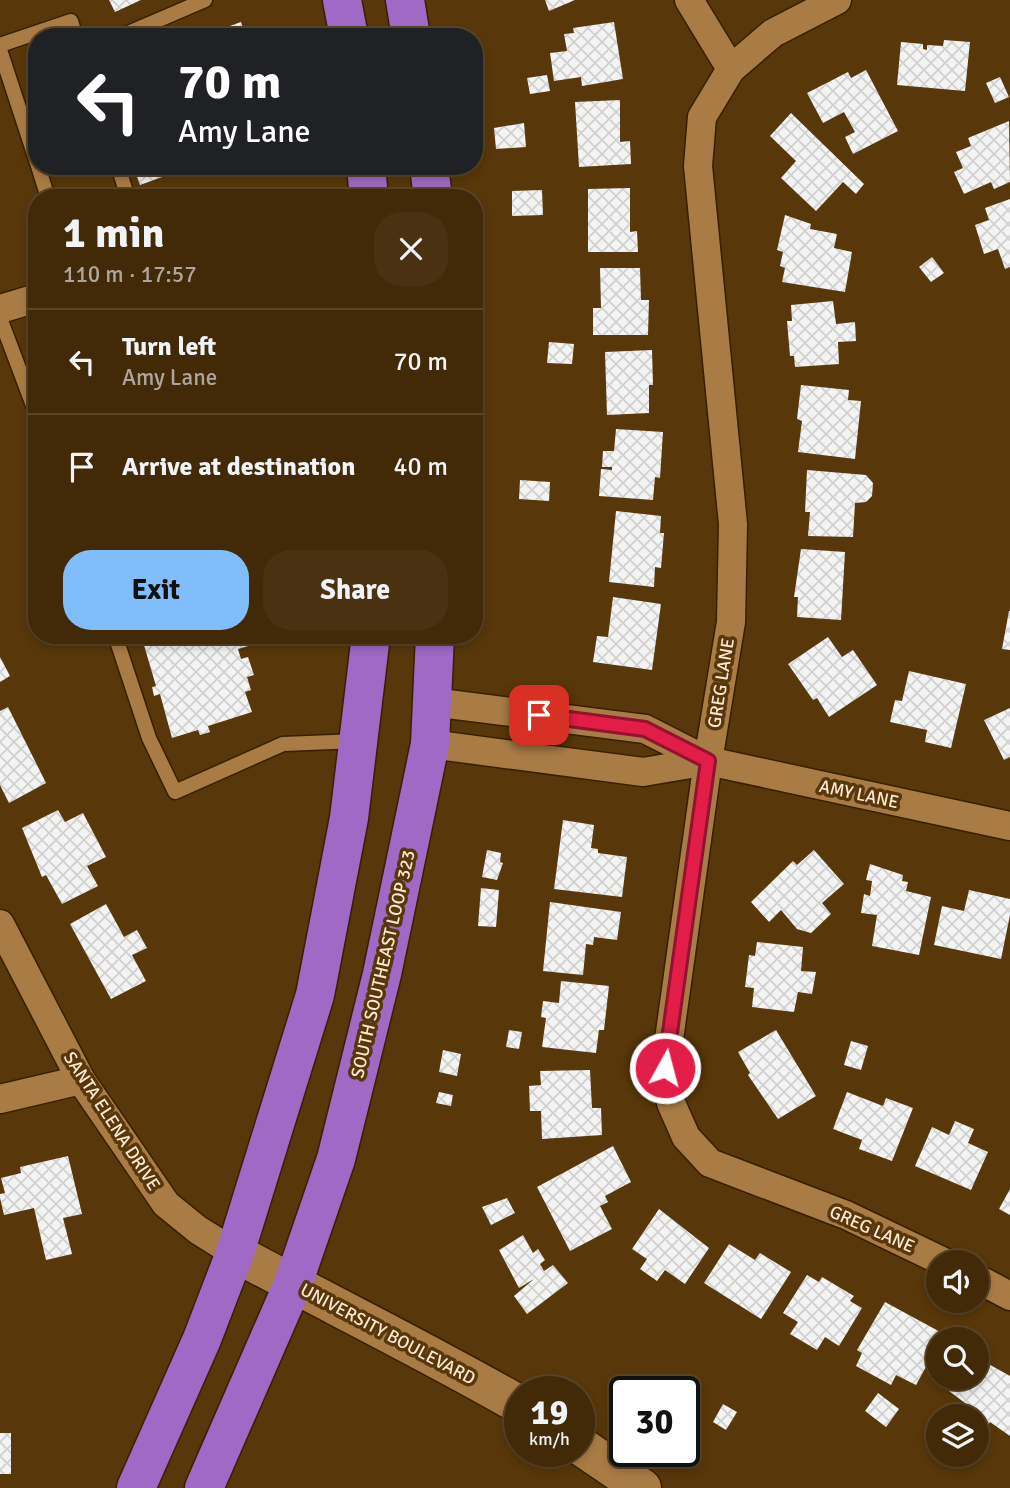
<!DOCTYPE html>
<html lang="en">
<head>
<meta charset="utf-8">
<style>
	:root { --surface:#422908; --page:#493112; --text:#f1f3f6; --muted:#aea69c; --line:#5a4529; --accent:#80bdfa }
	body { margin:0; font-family:Signika,sans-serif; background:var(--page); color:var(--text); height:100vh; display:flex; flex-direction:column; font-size:26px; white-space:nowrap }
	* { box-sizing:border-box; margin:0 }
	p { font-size:23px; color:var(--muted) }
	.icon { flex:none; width:38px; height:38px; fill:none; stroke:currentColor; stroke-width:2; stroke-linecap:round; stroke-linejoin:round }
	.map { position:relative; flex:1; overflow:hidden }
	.panel { position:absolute; left:28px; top:189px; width:455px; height:455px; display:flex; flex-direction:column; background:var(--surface); border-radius:28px; box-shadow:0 4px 10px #0003,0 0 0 2px var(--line) }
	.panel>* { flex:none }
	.top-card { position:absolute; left:28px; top:28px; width:455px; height:147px; border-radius:28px; box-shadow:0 4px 10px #0003,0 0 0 2px var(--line); background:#202124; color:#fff; overflow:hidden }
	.fabs { position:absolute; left:926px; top:1250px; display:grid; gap:14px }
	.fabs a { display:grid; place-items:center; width:63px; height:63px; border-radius:50%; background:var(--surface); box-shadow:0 4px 10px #0003,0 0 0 2px var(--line); font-size:35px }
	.speed { position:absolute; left:504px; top:1376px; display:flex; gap:14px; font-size:35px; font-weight:700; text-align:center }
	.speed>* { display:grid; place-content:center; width:91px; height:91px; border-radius:50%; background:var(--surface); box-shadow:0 4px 10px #0003,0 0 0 2px var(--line); line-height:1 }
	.speed small { font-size:18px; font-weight:400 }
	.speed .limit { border:4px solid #111; border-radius:10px; background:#fff; color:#111 }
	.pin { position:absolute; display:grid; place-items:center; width:60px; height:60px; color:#fff; margin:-30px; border-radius:14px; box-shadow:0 4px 10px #0006 }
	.me { position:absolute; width:77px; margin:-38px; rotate:7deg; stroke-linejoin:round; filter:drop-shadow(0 0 5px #0008) }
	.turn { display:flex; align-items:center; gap:24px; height:147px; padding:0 35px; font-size:32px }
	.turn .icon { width:91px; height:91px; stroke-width:2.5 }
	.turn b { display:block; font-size:49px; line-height:60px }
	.round { display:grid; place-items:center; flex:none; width:74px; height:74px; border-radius:28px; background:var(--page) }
	.summary { display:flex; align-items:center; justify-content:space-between; height:119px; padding:0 35px }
	h1 { font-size:42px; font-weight:700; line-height:52px }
	.primary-button { display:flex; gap:14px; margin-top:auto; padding:14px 35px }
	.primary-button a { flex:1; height:80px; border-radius:28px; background:var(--accent); color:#111; font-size:28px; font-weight:700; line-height:80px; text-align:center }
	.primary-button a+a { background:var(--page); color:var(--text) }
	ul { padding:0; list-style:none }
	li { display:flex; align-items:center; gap:21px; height:105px; padding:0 35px; border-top:2px solid var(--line) }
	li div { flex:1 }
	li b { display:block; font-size:26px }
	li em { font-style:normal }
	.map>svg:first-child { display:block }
</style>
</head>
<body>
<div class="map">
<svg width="1010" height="1488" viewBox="0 0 1010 1488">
	<defs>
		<pattern id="building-cross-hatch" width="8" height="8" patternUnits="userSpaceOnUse" patternTransform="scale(1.75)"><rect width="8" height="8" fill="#f3f3f3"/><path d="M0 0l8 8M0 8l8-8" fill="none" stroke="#d2d0cf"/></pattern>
	</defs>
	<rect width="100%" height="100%" fill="#58370a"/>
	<g fill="url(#building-cross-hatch)">
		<polygon points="109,0 141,0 115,12"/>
		<polygon points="545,0 575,0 549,11"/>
		<polygon points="241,22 246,37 202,37 202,36"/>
		<polygon points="614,22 623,79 582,86 581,77 554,81 550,53 567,51 564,34 574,33 573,28"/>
		<polygon points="944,40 970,42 965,91 897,85 901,42 923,44 923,49 927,50 927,45 943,46"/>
		<polygon points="866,70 898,131 853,154 845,137 855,132 844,112 823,123 807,93 848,72 851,78"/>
		<polygon points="547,75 550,91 530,94 527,78"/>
		<polygon points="1000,77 1009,97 995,103 986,83"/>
		<polygon points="620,100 620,142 630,141 631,164 579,167 575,102"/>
		<polygon points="791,113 864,184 856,194 843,182 816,211 781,178 796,161 770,136"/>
		<polygon points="1009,121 1010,182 994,189 991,182 964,194 954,172 963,168 956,152 971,146 968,138"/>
		<polygon points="524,123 526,147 496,149 494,128"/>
		<polygon points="133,166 190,166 190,167 140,185"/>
		<polygon points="630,188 630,232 637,231 638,252 588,252 588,189"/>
		<polygon points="542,190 543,215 512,216 512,191"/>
		<polygon points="1010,199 1010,267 1005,269 998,249 984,254 975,225 989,220 985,208"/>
		<polygon points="785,215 811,224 810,229 837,234 834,248 852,252 845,292 782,282 785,268 780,266 783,252 777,250"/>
		<polygon points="932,257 944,273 931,282 919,267"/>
		<polygon points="600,268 640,268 641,300 649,300 648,335 593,335 593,308 601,308"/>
		<polygon points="833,301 836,324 855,322 856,341 838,342 839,364 795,367 794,356 790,356 787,321 792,321 791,305"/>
		<polygon points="549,342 574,344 572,364 547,363"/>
		<polygon points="652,350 653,385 649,385 649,413 607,415 605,352"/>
		<polygon points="801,385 849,390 848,400 861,401 855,459 798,452 802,421 797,419"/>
		<polygon points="616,429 663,432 660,478 655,477 653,500 599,496 601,469 612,470 612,467 602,467 603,451 614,451"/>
		<polygon points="807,470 866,475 873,483 872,496 866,502 855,503 853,537 808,536 810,512 805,512"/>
		<polygon points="520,480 550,482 549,501 519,499"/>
		<polygon points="616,511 661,516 660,533 664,533 661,568 655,567 654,587 609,582"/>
		<polygon points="801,549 845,552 841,620 797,617 798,597 794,597"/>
		<polygon points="613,597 661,604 652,670 593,662 597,636 608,637"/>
		<polygon points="1009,611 1010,611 1010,650 1002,649"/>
		<polygon points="141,635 252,635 255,644 238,649 241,659 248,657 254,675 247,677 251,690 245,692 252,712 208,726 210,732 200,735 198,730 172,738 160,694 154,696 152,687 156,686"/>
		<polygon points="828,637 842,657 853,650 877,685 829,717 817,698 813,700 788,664"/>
		<polygon points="0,657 10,676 0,682"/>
		<polygon points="909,671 966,684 951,748 925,742 927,730 890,722 895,700 902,701"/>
		<polygon points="8,707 46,783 9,803 0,785 0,711"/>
		<polygon points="1010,708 1010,757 1004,760 984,720"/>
		<polygon points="58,810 65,822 83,813 106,857 87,866 98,886 62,904 46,875 42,877 22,828"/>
		<polygon points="563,820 594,825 591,848 598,849 598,853 627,857 622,897 554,889"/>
		<polygon points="487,850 501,853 500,862 503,863 497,880 482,877"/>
		<polygon points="814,850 844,884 822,903 831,914 811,933 797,929 781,910 769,922 751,902 793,861 797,865"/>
		<polygon points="870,864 903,875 902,881 908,882 906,891 931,897 919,955 872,946 877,915 861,913 864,894 870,896 872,881 866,880"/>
		<polygon points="481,888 499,890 496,927 478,926"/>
		<polygon points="969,890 1010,899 1010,915 1001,959 934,945 942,906 964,911"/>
		<polygon points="550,902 621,912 617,940 594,937 593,945 586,944 583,975 543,971"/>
		<polygon points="106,904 124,937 137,930 147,948 132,955 146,981 111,999 70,924"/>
		<polygon points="757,942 803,947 801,971 816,972 812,994 798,992 794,1012 752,1007 754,988 745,987 749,955 755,956"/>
		<polygon points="561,981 609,986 604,1030 599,1030 596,1053 542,1047 546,1018 541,1017 543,1001 559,1003"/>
		<polygon points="509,1030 522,1032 519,1049 506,1047"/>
		<polygon points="776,1030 816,1096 778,1119 748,1075 750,1073 738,1052"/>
		<polygon points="851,1041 868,1046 861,1070 844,1065"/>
		<polygon points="443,1050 461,1054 457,1076 439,1072"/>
		<polygon points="590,1070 592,1108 601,1108 602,1135 542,1139 541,1111 530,1111 529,1086 541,1085 540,1071"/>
		<polygon points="439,1092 453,1095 451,1106 436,1103"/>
		<polygon points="847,1092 883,1106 886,1098 913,1108 892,1161 859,1149 862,1140 833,1129"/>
		<polygon points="955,1121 974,1129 968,1143 988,1152 971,1190 915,1166 932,1127 949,1135"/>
		<polygon points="613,1146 631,1182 605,1196 608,1202 600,1206 612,1229 570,1251 537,1187"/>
		<polygon points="68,1156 82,1214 63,1218 72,1254 46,1260 34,1208 4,1215 0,1198 0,1194 5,1193 1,1178 21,1173 20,1167"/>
		<polygon points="1010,1189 1010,1215 999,1209"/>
		<polygon points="507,1198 515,1213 491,1225 482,1207"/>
		<polygon points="659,1209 709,1248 685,1284 665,1270 657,1281 640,1269 647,1259 632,1249"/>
		<polygon points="523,1235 533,1253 538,1249 545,1260 540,1264 544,1271 553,1265 568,1283 527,1314 514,1296 534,1279 519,1288 499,1250"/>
		<polygon points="729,1244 755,1260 760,1253 791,1272 761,1319 704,1283"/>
		<polygon points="807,1275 819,1282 822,1277 854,1296 850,1301 862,1308 839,1346 825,1337 817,1350 790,1334 798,1322 783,1313"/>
		<polygon points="885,1302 944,1334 938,1339 938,1345 916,1385 896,1375 891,1385 856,1366 862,1353 857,1350"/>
		<polygon points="976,1357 1010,1376 1010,1436 990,1422 979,1439 976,1437 976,1416 962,1416 969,1406 949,1391 959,1377 976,1377"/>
		<polygon points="878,1393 899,1409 886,1427 865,1411"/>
		<polygon points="723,1404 737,1412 726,1430 713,1422"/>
		<rect x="0" y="1433" width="11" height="41"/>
	</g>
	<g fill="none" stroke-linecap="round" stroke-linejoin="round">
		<g stroke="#372002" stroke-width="17">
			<g id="lane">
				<polyline points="119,37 205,0"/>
				<polyline points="0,45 71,21 76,37"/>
				<polyline points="0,50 37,163"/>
				<polyline points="38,166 48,198"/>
				<polyline points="118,166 128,198"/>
				<polyline points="0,318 37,416"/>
				<polyline points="115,635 149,738 175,792 283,744 358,741"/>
			</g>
		</g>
		<g stroke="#372002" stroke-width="31">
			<g id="street">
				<polyline points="689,0 731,69"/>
				<polyline points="837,0 773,33 731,69 702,117 698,166 733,524 731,622 708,761 665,1068 671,1103 686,1137 710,1163 846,1215 944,1262"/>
				<polyline points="0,309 37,298"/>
				<polyline points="432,702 645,729 708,761 1010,826"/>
				<polyline points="430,744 643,772 708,761"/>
				<polyline points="0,924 81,1080 166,1204 198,1230 235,1253"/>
				<polyline points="0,1099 81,1080"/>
				<polyline points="976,1278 1010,1296"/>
			</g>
		</g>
		<g stroke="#372002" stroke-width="41">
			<g id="secondary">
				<path d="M235,1253C330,1304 426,1351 520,1405"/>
				<polyline points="579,1445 642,1488"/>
			</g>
		</g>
		<g stroke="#372002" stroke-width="41">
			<g id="highway">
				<polyline points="342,0 349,37"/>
				<polyline points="405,0 411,37"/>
				<polyline points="366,166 369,198"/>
				<polyline points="429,166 433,198"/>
				<polyline points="136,1488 202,1339 235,1253 315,995 349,818 371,635"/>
				<polyline points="204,1488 293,1284 336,1159 382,974 430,744 435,635"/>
			</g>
		</g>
		<use href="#lane" stroke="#aa7c45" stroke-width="14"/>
		<use href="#street" stroke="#aa7c45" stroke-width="28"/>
		<use href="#secondary" stroke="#aa7c45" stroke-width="38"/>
		<use href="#highway" stroke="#9f69c5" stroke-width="38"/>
	</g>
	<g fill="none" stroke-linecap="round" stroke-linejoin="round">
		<g stroke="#92132f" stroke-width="18">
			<polyline id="route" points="539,715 645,729 708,761 665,1068"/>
		</g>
		<use href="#route" stroke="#e11d48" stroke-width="12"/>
	</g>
	<g text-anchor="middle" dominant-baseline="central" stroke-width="7" stroke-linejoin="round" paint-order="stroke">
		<g font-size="18" fill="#fce8d2" stroke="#58370a">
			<text transform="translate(721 683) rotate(-81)">GREG LANE</text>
			<text transform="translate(859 794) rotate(12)">AMY LANE</text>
			<text transform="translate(383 964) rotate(-77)">SOUTH SOUTHEAST LOOP 323</text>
			<text transform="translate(112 1121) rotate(57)">SANTA ELENA DRIVE</text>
			<text transform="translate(872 1229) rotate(24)">GREG LANE</text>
			<text transform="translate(388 1334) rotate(28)">UNIVERSITY BOULEVARD</text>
		</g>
	</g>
</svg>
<div class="fabs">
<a><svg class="icon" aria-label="sound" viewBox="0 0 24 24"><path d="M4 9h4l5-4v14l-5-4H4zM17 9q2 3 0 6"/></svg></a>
<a><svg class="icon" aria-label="search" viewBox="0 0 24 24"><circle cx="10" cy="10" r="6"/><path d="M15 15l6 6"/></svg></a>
<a><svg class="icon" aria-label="layers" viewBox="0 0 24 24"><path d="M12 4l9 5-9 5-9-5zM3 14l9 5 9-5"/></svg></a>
</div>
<div class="speed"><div>19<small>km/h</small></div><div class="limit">30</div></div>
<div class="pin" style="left:539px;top:715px;background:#d93025"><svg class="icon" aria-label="arrive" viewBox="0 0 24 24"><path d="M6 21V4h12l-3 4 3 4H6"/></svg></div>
<svg class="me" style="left:665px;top:1068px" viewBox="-20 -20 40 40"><circle r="17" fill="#e11d48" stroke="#fff" stroke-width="3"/><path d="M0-11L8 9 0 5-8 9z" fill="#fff"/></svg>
<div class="top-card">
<div class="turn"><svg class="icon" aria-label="left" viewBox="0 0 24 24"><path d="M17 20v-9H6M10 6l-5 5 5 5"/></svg><div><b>70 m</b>Amy Lane</div></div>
</div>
<section class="panel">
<div class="summary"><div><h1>1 min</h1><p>110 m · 17:57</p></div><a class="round"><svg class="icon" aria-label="close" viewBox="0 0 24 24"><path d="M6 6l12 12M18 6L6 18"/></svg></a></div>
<ul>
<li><svg class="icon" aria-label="left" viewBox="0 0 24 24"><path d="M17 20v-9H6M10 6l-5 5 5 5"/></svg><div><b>Turn left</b><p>Amy Lane</p></div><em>70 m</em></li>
<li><svg class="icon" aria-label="arrive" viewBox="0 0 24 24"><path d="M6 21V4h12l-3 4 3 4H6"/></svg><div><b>Arrive at destination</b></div><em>40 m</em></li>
</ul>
<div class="primary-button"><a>Exit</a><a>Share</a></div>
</section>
</div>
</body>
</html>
